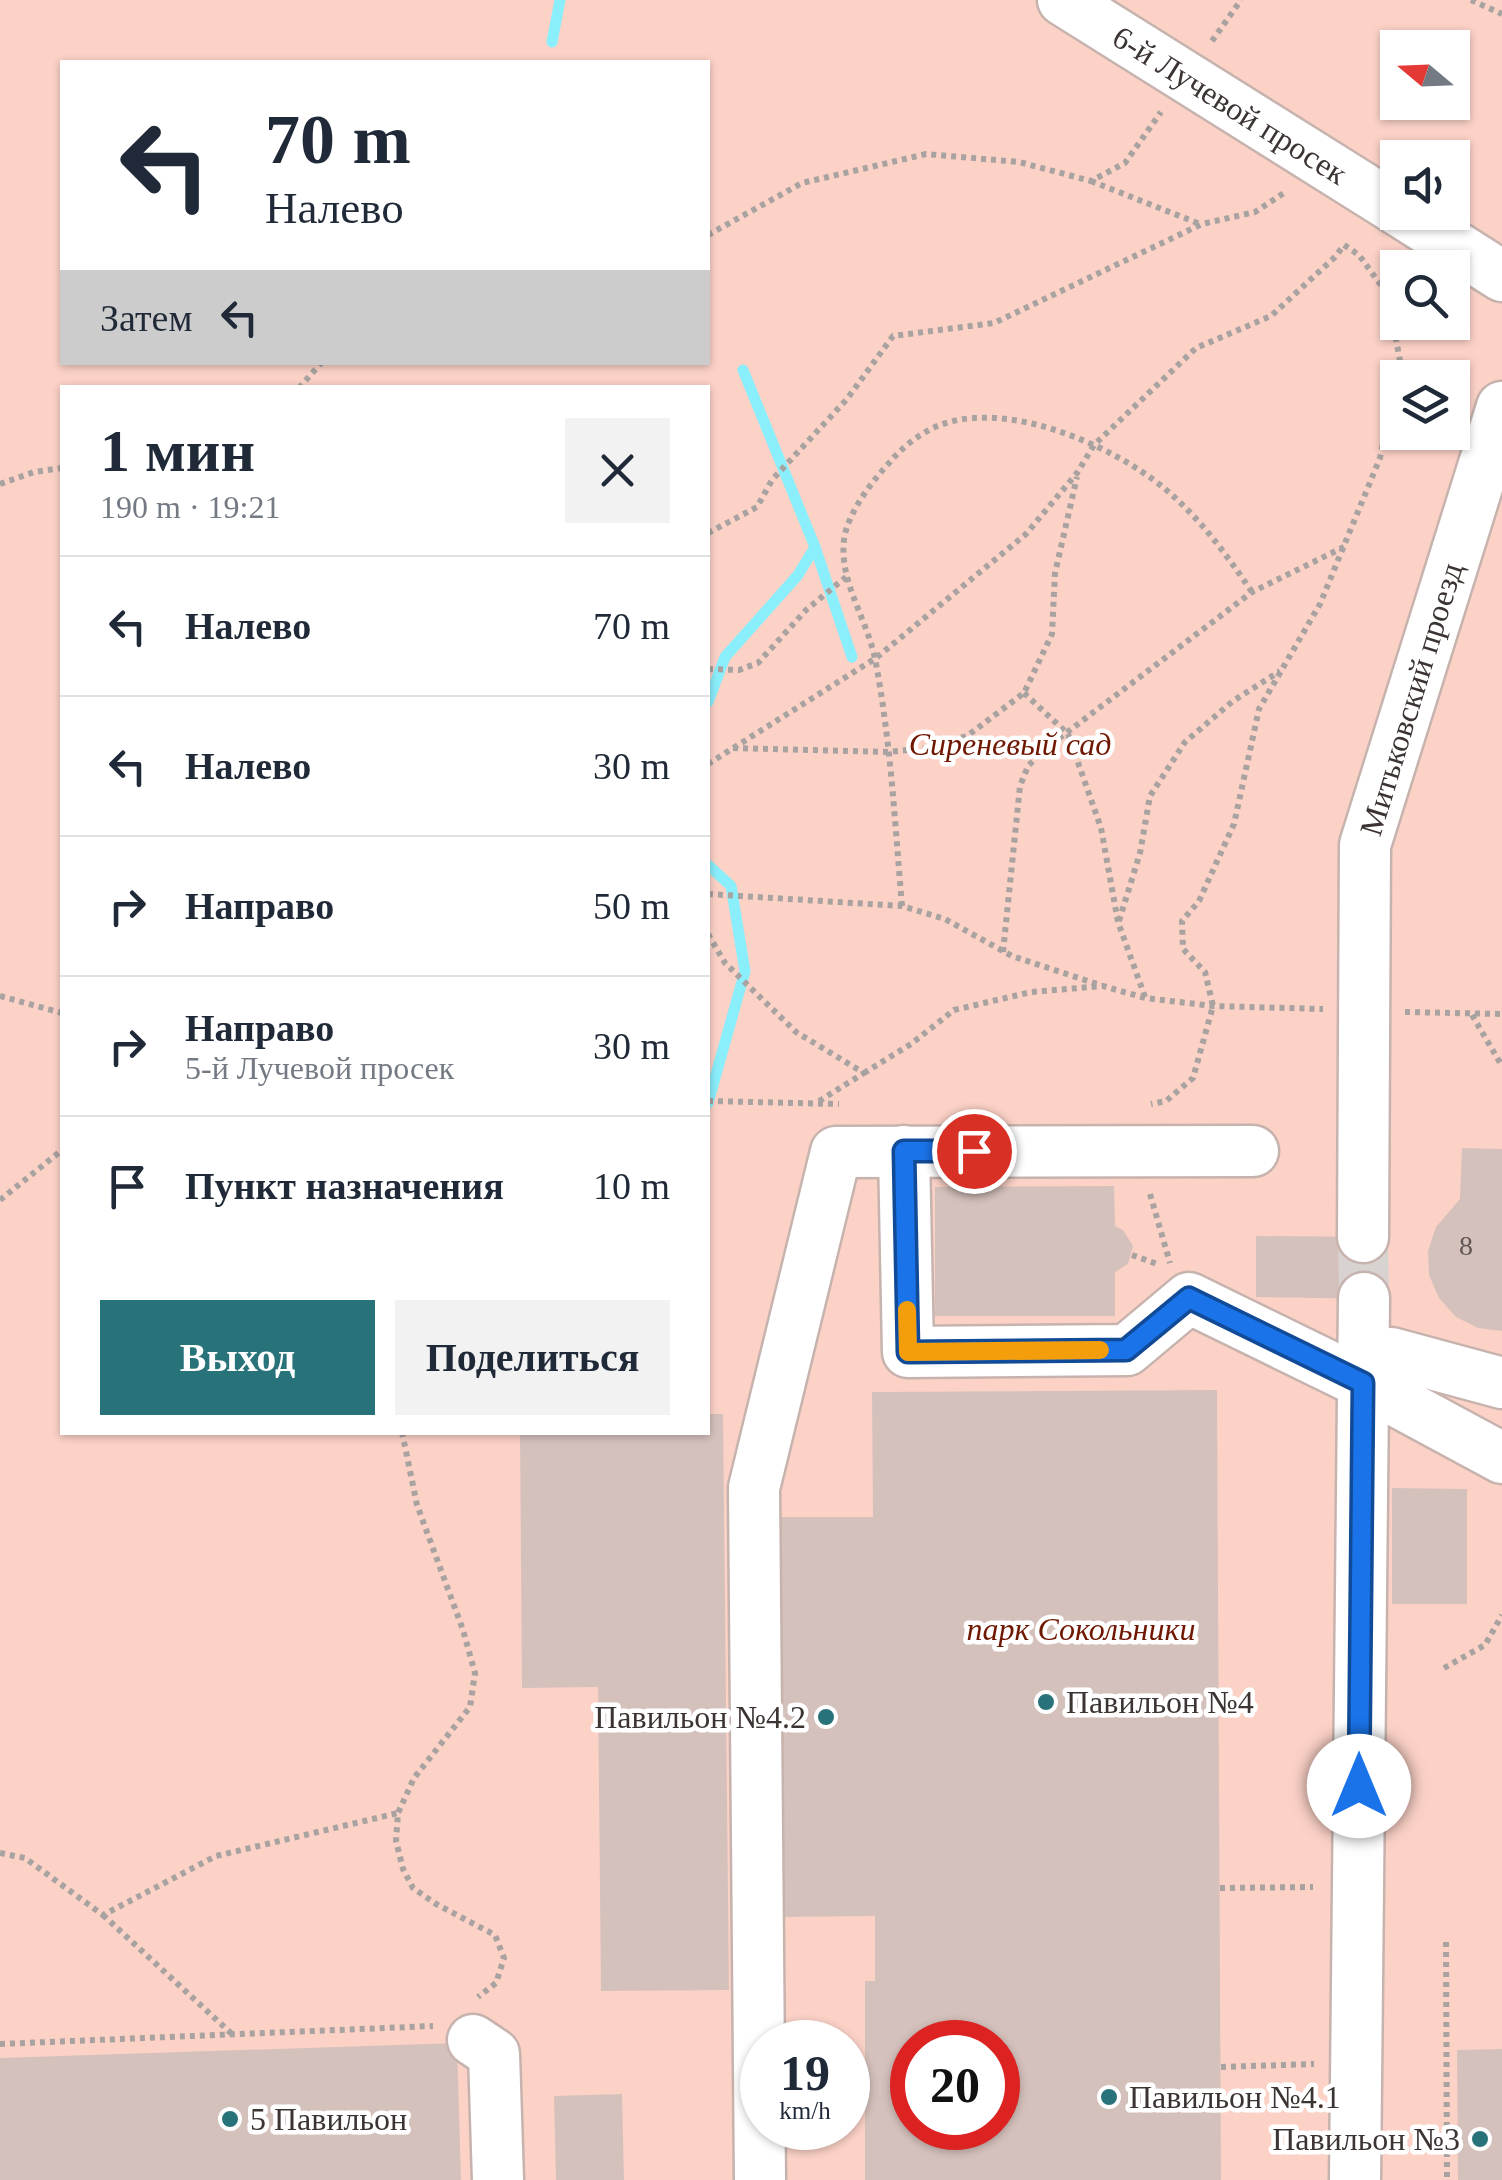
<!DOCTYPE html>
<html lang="ru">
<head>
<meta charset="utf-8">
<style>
	:root { --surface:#fff; --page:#f2f2f3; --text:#1f2937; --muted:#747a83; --line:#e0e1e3; --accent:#28727a }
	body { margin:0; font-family:Georgia,serif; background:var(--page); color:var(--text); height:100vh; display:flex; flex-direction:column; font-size:38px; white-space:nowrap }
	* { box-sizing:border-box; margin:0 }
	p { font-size:32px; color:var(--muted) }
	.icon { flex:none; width:55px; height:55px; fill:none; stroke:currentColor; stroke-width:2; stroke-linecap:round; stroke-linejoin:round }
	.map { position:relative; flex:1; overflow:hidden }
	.details { position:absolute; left:60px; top:385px; width:650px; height:1050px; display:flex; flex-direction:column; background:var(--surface); border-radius:0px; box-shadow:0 2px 8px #0004 }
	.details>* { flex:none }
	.top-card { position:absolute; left:60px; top:60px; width:650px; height:305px; border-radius:0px; box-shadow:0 2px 8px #0004; background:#fff; color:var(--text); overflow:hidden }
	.needle { width:65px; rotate:289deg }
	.controls { position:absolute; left:1380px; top:30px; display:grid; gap:20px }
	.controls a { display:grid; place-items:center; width:90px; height:90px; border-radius:0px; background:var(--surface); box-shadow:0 2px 8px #0004; font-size:50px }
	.speed { position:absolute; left:740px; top:2020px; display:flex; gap:20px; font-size:50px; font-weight:700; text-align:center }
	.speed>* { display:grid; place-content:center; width:130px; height:130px; border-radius:50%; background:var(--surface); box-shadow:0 2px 8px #0004; line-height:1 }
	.speed small { font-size:25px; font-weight:400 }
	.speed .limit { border:15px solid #d22; background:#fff; color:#111 }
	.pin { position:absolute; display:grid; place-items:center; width:85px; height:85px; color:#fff; margin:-42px; border:5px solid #fff; border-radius:50%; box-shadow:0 2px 10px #0007 }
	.me { position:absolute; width:110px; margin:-55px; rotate:0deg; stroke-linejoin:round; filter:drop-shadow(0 0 8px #0008) }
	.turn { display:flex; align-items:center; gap:35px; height:210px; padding:0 40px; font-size:45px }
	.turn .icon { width:130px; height:130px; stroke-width:2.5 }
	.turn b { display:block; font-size:70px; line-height:85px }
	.then { display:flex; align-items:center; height:95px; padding:0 40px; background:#0003; gap:20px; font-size:38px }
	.round { display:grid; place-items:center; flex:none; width:105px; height:105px; border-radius:0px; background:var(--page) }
	.headline { display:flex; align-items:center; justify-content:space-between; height:170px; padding:0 40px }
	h1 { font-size:60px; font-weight:700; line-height:75px }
	.primary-button { display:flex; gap:20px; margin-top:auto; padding:20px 40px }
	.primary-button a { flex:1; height:115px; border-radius:0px; background:var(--accent); color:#fff; font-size:40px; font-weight:700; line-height:115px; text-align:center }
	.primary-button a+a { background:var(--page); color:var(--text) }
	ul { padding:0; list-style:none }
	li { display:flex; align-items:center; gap:30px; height:140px; padding:0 40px; border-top:2px solid var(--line) }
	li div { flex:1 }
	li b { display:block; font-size:38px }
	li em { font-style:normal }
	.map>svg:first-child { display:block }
</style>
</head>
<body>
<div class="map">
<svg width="1502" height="2180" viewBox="0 0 1502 2180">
	<rect width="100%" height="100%" fill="#fffbf9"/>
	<path fill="#fcd2c7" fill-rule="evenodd" d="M0,0H1502V2180H0ZM1398,48H1452V102H1398ZM62,62H708V362H62ZM1398,158H1452V212H1398ZM1398,268H1452V322H1398ZM1398,378H1452V432H1398ZM62,388H708V1432H62ZM762,2042H848V2128H762ZM912,2042H998V2128H912Z"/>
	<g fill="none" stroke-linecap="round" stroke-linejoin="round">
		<g stroke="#8beefb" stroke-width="11">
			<polyline points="552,42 560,0"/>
			<polyline points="815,547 852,657"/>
			<polyline points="708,702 725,657 798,575 815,547 743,370"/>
			<polyline points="708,865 731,886 745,971 708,1103"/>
		</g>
	</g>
	<g fill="#d5c1bc" fill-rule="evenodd">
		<polygon points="1462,1148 1502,1149 1502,1331 1478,1328 1456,1317 1439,1298 1429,1275 1428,1251 1436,1227 1460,1199"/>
		<polygon points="1114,1186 1115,1226 1123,1230 1133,1246 1128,1264 1115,1272 1115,1316 935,1316 935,1187"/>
		<polygon points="1256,1236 1384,1237 1383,1299 1256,1297"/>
		<path d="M1217,1390L1221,2180H865V1981H875V1916L779,1917L777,1517H873L872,1392ZM912,2042H998V2128H912Z"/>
		<polygon points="708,1414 723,1414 729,1990 601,1991 598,1687 522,1688 520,1432 708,1432"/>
		<polygon points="1392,1488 1467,1489 1467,1604 1392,1604"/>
		<polygon points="457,2043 461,2180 0,2180 0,2058"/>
		<polygon points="1502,2049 1502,2180 1458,2180 1457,2050"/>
		<polygon points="622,2094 624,2180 556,2180 554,2096"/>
	</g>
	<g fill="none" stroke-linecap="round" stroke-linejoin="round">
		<polyline stroke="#d8d3d1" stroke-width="50" stroke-dasharray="50 25" stroke-linecap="butt" points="1363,1237 1364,1298"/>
		<g stroke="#c7b3ae" stroke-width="55">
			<g id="minor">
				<polyline points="1063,0 1398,210"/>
				<polyline points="1401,212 1502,276"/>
				<polyline points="904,1151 908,1352 1127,1350 1189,1298 1363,1383 1502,1458"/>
				<polyline points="1363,1237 1365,845 1502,407"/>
				<polyline points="1391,1353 1502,1383"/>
				<polyline points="473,2040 494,2054 498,2180"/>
				<polyline points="760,2180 754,1488 836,1152 1253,1151"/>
				<polyline points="1355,2180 1364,1298"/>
			</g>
		</g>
		<g stroke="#a8a2a0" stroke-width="6" stroke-dasharray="5 5" stroke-linecap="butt">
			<polyline points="1471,0 1502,14"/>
			<polyline points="1212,41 1241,0"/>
			<polyline points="1091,181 1200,224"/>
			<polyline points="708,235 802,183 926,154 1019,162 1091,181 1125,163 1161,112"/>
			<polyline points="299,388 322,362"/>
			<polyline points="0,484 34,472 62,468"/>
			<polyline points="708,533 757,507 772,480 847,399 893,336 994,323 1202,224 1255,212 1287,191"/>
			<polyline points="708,669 739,670 758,663 806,610 846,577"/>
			<polyline points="1024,693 1068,734 1101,828 1118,922 1145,997"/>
			<polyline points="733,748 889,752 927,748 967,736 1024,693 1052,634 1055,573 1077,477"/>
			<polyline points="708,764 876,658 1026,534 1077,473 1094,445 1196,348 1271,316 1335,257 1344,245 1359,255 1388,295 1400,361 1380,458 1320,604 1259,709 1234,824 1199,901 1182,921 1183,949 1205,972 1213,1006 1193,1078 1166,1101 1151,1104"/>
			<polyline points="708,894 902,906 945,919 1012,956 1100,985"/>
			<path d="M902,906C895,825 891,744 876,664C869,621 839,584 844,540C847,514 872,481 890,462C901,449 915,437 931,429C998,395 1111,444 1164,488C1200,518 1226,554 1252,592"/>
			<polyline points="1119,921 1140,853 1150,796 1185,742 1233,701 1280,671"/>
			<polyline points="708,934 725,963 796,1032 864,1073 816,1103"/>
			<polyline points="1003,952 1020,786 1028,766 1045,749 1252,592 1344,547"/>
			<polyline points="0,996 62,1013"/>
			<polyline points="1405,1012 1502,1014"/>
			<polyline points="1472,1015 1502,1066"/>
			<polyline points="864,1073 911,1044 954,1010 1031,992 1103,986 1145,998 1213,1006 1323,1009"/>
			<polyline points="708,1101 839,1104"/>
			<polyline points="1150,1194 1170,1263"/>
			<polyline points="0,1200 62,1150"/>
			<polyline points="1132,1255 1160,1265"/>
			<polyline points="402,1432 417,1505 463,1630 475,1673 470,1707 414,1778 398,1813 396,1841 403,1869 413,1888 436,1904 495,1935 504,1958 496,1983 478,1997"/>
			<polyline points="1444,1668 1485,1645 1502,1615"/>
			<polyline points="0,1853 25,1858 103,1915 216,1856 398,1813"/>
			<polyline points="1220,1888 1313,1887"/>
			<polyline points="103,1915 233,2035"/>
			<polyline points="1446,1942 1447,2180"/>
			<polyline points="0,2044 433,2026"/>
			<polyline points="1221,2067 1314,2064"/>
		</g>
		<use href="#minor" stroke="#fff" stroke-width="50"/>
	</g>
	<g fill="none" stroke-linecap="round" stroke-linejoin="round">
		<g stroke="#114b97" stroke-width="25">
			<polyline id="route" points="974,1151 904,1151 908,1352 1126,1350 1189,1298 1363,1383 1359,1786"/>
		</g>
		<use href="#route" stroke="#1a73e8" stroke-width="18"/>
		<polyline stroke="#f59e0b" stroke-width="18" points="907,1310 908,1352 1100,1350"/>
	</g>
	<g fill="#28727a" stroke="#fff" stroke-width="4">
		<circle cx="1046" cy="1702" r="10"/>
		<circle cx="826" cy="1717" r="10"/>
		<circle cx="1109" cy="2097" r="10"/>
		<circle cx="230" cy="2119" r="10"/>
		<circle cx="1480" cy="2139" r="10"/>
	</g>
	<g text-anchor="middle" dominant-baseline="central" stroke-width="9" stroke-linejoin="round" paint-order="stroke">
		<g font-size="28" fill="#625754">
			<text x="1466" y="1245">8</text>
		</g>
		<g font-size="32" fill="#3c3432" stroke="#fff">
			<text transform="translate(1230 105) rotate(32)">6-й Лучевой просек</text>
			<text transform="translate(1411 699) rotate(-73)">Митьковский проезд</text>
		</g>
		<g font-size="32" font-style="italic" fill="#6f1700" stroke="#fff">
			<text x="1010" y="744">Сиреневый сад</text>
			<text x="1081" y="1629">парк Сокольники</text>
		</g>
		<g font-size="32" fill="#3c3432" stroke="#fff" text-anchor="start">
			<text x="1066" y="1702">Павильон №4</text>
			<text x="806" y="1717" text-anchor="end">Павильон №4.2</text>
			<text x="1129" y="2097">Павильон №4.1</text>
			<text x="250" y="2119">5 Павильон</text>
			<text x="1460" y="2139" text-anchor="end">Павильон №3</text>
		</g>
	</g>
</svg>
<div class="controls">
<a><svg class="needle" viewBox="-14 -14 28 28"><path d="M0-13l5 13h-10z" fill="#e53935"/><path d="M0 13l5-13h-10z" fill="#747a83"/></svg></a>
<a><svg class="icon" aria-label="sound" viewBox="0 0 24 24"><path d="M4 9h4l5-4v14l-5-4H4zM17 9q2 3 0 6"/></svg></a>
<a><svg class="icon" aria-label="search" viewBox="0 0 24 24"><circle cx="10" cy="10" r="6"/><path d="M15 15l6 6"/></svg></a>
<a><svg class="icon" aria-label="layers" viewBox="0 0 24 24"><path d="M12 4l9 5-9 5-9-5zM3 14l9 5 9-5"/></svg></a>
</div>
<div class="speed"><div>19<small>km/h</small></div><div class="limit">20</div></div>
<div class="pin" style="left:974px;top:1151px;background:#d93025"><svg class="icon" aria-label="arrive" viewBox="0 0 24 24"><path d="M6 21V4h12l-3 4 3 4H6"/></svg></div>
<svg class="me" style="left:1359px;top:1786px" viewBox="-20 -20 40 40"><circle r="19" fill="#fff"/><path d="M0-13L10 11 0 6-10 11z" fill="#1a73e8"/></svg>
<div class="top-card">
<div class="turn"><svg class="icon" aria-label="left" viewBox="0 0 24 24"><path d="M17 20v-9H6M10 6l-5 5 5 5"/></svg><div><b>70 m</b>Налево</div></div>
<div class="then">Затем<svg class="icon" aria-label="left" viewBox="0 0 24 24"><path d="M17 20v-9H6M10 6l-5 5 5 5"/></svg></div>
</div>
<section class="details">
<div class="headline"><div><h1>1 мин</h1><p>190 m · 19:21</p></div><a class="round"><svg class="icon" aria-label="close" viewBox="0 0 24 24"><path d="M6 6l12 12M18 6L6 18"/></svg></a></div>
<ul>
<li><svg class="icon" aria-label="left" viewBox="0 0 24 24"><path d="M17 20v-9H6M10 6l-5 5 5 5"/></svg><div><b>Налево</b></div><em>70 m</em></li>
<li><svg class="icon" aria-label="left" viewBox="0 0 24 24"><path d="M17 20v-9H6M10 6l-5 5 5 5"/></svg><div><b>Налево</b></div><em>30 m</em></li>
<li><svg class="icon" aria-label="right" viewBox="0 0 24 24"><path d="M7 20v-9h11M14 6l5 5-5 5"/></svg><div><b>Направо</b></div><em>50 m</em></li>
<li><svg class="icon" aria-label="right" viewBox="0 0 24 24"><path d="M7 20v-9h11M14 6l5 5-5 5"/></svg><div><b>Направо</b><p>5-й Лучевой просек</p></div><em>30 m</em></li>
<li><svg class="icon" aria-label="arrive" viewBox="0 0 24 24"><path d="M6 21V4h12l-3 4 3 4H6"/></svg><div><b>Пункт назначения</b></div><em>10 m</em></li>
</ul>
<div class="primary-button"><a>Выход</a><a>Поделиться</a></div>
</section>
</div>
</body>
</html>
